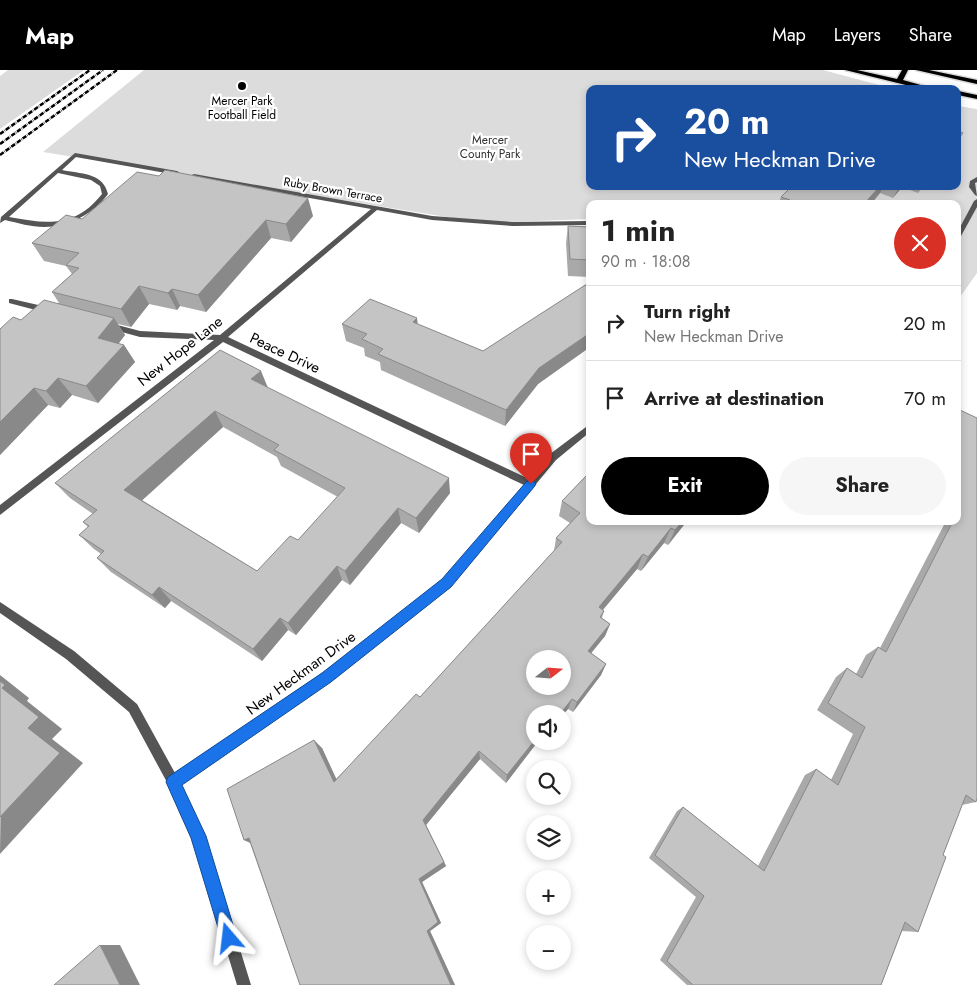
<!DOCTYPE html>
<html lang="en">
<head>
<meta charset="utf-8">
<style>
	:root { --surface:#fff; --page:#f6f6f6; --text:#222; --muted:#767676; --line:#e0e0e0; --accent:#000 }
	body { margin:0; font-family:Jost,sans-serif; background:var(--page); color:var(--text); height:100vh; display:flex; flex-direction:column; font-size:19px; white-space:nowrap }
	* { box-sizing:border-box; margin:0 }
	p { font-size:16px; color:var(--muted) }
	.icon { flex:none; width:28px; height:28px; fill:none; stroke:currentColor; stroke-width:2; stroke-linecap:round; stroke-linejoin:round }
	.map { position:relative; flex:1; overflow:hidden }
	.side { position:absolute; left:586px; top:130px; width:375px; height:325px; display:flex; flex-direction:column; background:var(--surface); border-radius:10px; box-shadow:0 2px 8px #0003 }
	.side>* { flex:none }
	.hud { position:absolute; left:586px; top:15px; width:375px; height:105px; border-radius:10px; box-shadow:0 2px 8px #0003; background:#1a4fa0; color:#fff; overflow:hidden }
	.needle { width:32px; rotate:73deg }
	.tools { position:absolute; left:526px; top:580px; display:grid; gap:10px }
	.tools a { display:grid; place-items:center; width:45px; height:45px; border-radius:50%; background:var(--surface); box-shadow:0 2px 8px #0003; font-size:25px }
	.pin { position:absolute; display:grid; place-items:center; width:42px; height:42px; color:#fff; margin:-51px -21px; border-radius:50% 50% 50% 0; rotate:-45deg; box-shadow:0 0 5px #0007 }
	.pin .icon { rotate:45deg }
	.me { position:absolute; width:55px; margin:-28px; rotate:343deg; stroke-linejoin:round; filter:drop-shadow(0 0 4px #0008) }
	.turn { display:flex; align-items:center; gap:18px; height:105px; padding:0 15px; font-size:22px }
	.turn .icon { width:65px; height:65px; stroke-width:2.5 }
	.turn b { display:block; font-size:35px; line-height:42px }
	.round { display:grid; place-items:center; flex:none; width:52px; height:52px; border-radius:26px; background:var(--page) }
	.headline { display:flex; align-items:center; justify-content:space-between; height:85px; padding:0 15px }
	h1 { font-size:30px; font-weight:700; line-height:38px }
	.cta { display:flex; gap:10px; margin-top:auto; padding:10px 15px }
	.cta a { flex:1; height:58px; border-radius:30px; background:var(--accent); color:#fff; font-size:20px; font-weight:700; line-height:58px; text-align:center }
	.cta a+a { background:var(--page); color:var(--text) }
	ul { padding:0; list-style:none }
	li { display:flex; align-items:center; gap:15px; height:75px; padding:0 15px; border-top:1px solid var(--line) }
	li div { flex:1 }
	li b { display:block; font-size:19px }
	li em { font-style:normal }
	header { display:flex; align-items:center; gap:30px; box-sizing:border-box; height:70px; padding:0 25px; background:var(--accent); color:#fff }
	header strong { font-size:24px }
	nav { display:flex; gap:28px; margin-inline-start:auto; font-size:18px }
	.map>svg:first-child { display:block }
</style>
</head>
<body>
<header>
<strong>Map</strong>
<nav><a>Map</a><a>Layers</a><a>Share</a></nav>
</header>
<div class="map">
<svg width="977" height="915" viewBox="0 0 977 915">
	<rect width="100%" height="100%" fill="#fff"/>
	<g fill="#dcdcdc">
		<polygon points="8,0 84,0 0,59 0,6"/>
		<polygon points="144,0 823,0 894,19 590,19 590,116 958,116 958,36 977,39 977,203 958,230 958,134 590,134 590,149 484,153 43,82"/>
	</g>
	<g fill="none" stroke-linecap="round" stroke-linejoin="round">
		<g stroke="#dbdbdb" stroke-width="3">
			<g id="primary">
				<polygon points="845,0 857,0 897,9 902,0 908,0 903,10 935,19 922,19"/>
				<polygon points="916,0 929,0 977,10 977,14"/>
				<polygon points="958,21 977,25 977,29 958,25"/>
			</g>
		</g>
		<g fill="#555" fill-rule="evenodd">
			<path d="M75,83L177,101L180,103L177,105L76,87L62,100C80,104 103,102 108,124C93,144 69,157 44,157C31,157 18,153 5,150L0,153L1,147ZM58,103L91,110L100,116L102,124C75,158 47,154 9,147Z"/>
			<polygon points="194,104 432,146 513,152 590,151 590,155 513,156 432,150 377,140 228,267 529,409 550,384 590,354 590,362 556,390 451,516 330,611 181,714 205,766 251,915 237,915 192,767 169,716 129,642 66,589 0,543 0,532 74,581 137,634 175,703 322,603 443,510 524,415 223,272 0,445 0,435 214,270 140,267 107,258 107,254 110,253 140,261 220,265 371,139 192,107 192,105"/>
			<polygon points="977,107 977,112 975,113 977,126 975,125 969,117 970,111"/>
			<polygon points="977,129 977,137 961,166 958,168 958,161 974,131"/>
			<polygon points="9,229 12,229 47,237 51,240 47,243 9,233"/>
		</g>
		<use href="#primary" fill="#000" fill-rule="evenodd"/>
		<g stroke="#000" stroke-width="2.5" stroke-dasharray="4.5 1 0.5 1" stroke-linecap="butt">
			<polyline points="0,64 90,0"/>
			<polyline points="0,74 103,0"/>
			<polyline points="0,85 117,0"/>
		</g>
	</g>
	<g fill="#a9a9a9" fill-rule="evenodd">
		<polygon points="792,116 924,116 918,123 902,117 893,128 880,123 871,134 778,134 781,127"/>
		<polygon points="313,146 291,172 271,168 206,242 180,236 177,240 149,234 131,257 118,254 125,265 118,274 124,275 135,292 98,333 72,325 60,338 48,335 0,385 0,259 59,233 52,222 72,204 66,196 44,191 32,173 82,149"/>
		<polygon points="568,156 590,157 590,207 568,206 566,173"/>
		<polygon points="590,212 590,277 538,314 505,356 381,300 380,292 365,286 364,278 346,271 342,254 418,255 483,281"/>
		<path d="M267,318L450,423L419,463L401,453L350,515L342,510L296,565L288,560L262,591L171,531L165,538L111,502L97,488L101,484L94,479L79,465L88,457L83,452L93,444L70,428L55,413ZM223,357L277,387L281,396L338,427L298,470L257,501L142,430Z"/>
		<polygon points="960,340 976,732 962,735 943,785 918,862 902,861 881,915 687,915 660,890 696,827 649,788 677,741 683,737 758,796 805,705 816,699 831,710 853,664 817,640 836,607 847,598 856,604 866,585 878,577 880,578 946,451 958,451 958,343"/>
		<polygon points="587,405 590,451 687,451 668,475 664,473 641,501 637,499 603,540 604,541 602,548 610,554 605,566 591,583 606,594 601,605 573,642 568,639 562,646 562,644 535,644 535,671 544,671 539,677 536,674 506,713 480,689 426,755 446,796 422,812 441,853 430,861 455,915 300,915 250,773 244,770 322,678 336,709 420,627 554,481 556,468 570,453 559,446 562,431"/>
	</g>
	<g fill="#898989">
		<polygon points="880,116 884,116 880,123 871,134 864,134"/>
		<polygon points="900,116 903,116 893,128"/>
		<polygon points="308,128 313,146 291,172 286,154"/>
		<polygon points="266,150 271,168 206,242 198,225"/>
		<polygon points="139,216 149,234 131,257 121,239"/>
		<polygon points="172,219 180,236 177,240 168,223"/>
		<polygon points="114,248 125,265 109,286 98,268"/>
		<polygon points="417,248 419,265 413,252"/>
		<polygon points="590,263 590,277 538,314 505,356 506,340 539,298"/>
		<polygon points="124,275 135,292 98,333 86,316"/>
		<polygon points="261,301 268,318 251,309"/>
		<polygon points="58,308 72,325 60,338 46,321"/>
		<polygon points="34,318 48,335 0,385 0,352"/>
		<polygon points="215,341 223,357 137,435 124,420"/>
		<polygon points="449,408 450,423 419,463 416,448"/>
		<polygon points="398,438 401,453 350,515 345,501"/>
		<polygon points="683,451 687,451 668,475 675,460"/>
		<polygon points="671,458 664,473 641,501 648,487"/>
		<polygon points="643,484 637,499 594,550 599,537"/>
		<polygon points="337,496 342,510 296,565 288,553"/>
		<polygon points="159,517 171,531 165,538 152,525"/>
		<polygon points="280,548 288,560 262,591 253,579"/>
		<polygon points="610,554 605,566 584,592 588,581"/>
		<polygon points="606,594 601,605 573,642 577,632"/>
		<polygon points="0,605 29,628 27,631 62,659 52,669 83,693 0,784 2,618 0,611"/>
		<polygon points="572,629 568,639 562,646 562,644 560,644"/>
		<polygon points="314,670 322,678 341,719 334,712"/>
		<polygon points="535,670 535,671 537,671 536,674 506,713 507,705"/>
		<polygon points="479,681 480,689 426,755 446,796 422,812 441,853 430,861 455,915 451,915 427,861 419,809 423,750"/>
		<polygon points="249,768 256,775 244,770"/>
		<polygon points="100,875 120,875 140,915 120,915"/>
	</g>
	<g fill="#c4c4c4" stroke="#898989" fill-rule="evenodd">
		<polygon points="958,61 963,63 958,69"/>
		<polygon points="165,100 308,128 286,154 266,150 198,225 172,219 168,223 139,216 121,239 52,222 79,198 66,195 79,183 32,173 66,145 82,149 137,102 159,106"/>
		<polygon points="792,116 880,116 864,134 786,134 790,130 781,127"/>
		<polygon points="568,156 590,157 590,190 570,189"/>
		<polygon points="590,212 590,263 539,298 506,340 378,284 383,279 362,269 367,264 342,254 370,229 417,248 413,252 483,281"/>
		<polygon points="44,230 114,248 98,268 124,275 86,316 58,308 46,321 34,318 0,352 0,259 13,247 21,250"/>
		<path d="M220,280L261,301L251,309L449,408L416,448L398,438L345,501L337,496L288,553L280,548L253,579L159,517L152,525L97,488L104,481L79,465L89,456L83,452L97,440L55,413ZM215,341L279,375L274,380L345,418L298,470L290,466L257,501L124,420Z"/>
		<polygon points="960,340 977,348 977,728 976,732 966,725 943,785 946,787 918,862 905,852 881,915 693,915 667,891 704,826 655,785 683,737 764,801 816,699 838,715 865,657 828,633 847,598 862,608 878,577 886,582 953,451 958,451 958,442 959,438 958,437 958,344"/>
		<path d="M587,405L590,407V451H683L675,460L671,458L648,487L643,484L599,537L604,541L600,547L610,554L588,581L606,594L577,632L572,629L560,644H535V670L507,705L479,681L423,750L444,792L419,809L438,852L427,861L451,915H300L249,768L244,770L227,719L314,670L334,712L416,624L420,627L562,472L556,468L580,443L562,431ZM535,589H562V616H535Z"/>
		<polygon points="0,611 5,615 2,618 39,647 28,658 60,683 0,747"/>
		<polygon points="100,875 120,915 54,915"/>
	</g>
	<polygon fill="#1a73e8" stroke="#114b97" points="531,410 534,411 536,414 534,417 451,517 331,612 182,715 206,766 237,868 235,874 229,877 223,874 191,768 166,712 168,707 322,603 442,509 527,411"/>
	<circle fill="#000" stroke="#fff" stroke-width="2" cx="242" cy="16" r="5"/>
	<g text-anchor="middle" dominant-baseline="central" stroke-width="4.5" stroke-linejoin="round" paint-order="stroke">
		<g font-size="12" fill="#000" stroke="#fff">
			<text x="242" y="31">Mercer Park<tspan x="242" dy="14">Football Field</tspan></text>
		</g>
		<g font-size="12" fill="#333" stroke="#fff">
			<text x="490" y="70">Mercer<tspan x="490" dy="14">County Park</tspan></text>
		</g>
		<g font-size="12" fill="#000" stroke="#fff">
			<text transform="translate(333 120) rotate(10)">Ruby Brown Terrace</text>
		</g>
		<g font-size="15" fill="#000" stroke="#fff">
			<text transform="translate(180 281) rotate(-38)">New Hope Lane</text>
			<text transform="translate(285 283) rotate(25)">Peace Drive</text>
			<text transform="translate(301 603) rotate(-36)">New Heckman Drive</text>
		</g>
	</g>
</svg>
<div class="tools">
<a><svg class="needle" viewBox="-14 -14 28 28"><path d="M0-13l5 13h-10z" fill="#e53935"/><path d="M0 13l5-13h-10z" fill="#767676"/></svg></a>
<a><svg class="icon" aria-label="sound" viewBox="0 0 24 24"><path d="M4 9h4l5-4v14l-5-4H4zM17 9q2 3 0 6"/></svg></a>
<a><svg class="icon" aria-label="search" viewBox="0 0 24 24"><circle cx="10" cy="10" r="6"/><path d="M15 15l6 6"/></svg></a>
<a><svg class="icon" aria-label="layers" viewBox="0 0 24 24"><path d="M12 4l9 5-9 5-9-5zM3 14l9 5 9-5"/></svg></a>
<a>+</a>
<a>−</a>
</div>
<div class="pin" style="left:531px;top:414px;background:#d93025"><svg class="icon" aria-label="arrive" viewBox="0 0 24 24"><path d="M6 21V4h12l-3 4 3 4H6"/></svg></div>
<svg class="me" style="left:229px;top:868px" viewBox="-20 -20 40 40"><path d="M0-17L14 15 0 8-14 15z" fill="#1a73e8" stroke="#fff" stroke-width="4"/></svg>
<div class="hud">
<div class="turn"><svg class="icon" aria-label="right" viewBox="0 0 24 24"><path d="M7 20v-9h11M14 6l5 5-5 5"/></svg><div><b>20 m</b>New Heckman Drive</div></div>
</div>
<section class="side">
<div class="headline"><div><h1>1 min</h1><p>90 m · 18:08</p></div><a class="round" style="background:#d93025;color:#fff"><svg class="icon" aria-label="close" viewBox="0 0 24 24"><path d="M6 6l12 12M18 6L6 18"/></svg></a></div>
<ul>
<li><svg class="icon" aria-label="right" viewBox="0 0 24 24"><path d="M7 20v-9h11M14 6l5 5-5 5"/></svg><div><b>Turn right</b><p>New Heckman Drive</p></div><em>20 m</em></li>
<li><svg class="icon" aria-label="arrive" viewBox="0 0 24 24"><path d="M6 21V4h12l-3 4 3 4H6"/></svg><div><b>Arrive at destination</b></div><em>70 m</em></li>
</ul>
<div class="cta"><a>Exit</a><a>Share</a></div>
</section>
</div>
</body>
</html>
